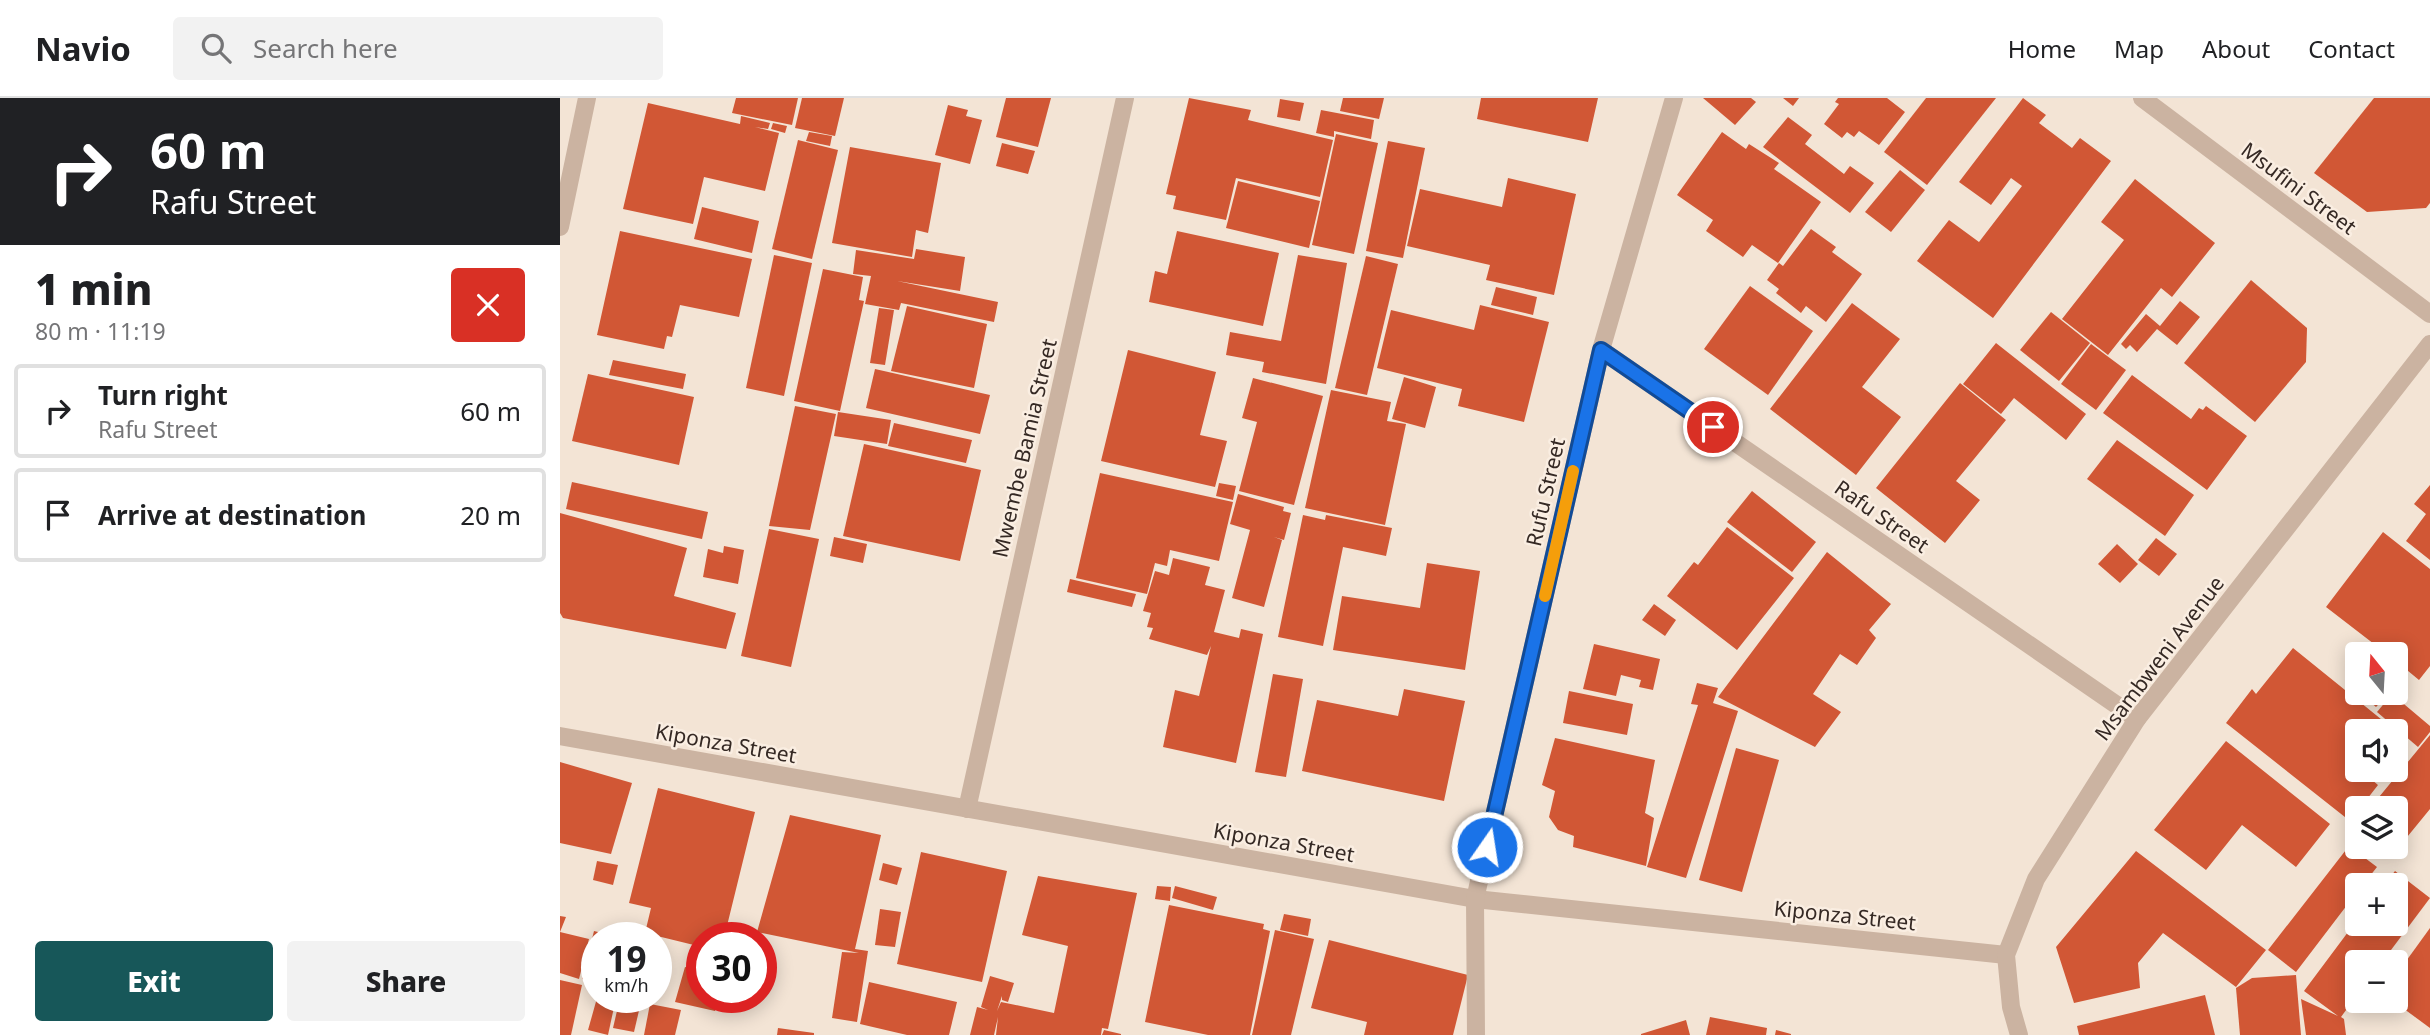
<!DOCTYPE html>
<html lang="en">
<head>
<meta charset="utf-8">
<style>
	:root { --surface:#fff; --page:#f2f2f2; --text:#202124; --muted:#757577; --line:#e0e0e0; --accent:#175759 }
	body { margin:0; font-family:"Noto Sans",sans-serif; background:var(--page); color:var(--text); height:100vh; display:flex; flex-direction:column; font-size:26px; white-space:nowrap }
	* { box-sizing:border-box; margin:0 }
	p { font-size:23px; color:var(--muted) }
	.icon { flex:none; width:38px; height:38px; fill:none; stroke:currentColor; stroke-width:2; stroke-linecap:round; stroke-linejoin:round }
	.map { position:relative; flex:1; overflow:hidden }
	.side { display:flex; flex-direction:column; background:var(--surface); width:560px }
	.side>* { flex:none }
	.banner { background:#202124; color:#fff; overflow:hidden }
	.needle { width:46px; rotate:342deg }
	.controls { position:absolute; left:1785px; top:544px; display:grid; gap:14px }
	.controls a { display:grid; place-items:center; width:63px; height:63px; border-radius:7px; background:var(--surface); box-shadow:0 4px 18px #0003; font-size:35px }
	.speed { position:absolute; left:21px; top:824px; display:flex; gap:14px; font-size:35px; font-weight:700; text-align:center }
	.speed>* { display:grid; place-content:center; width:91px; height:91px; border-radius:50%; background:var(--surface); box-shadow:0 4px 18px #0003; line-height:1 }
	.speed small { font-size:18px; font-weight:400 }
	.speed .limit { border:10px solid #d22; background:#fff; color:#111 }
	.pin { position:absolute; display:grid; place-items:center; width:60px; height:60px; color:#fff; margin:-30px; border:4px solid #fff; border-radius:50%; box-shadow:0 2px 7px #0007 }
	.me { position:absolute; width:77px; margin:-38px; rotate:13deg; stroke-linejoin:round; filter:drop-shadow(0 0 5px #0008) }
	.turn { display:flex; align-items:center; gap:24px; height:147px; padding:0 35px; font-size:32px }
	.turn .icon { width:91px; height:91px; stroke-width:2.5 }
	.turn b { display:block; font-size:49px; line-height:60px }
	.round { display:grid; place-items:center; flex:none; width:74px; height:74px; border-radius:7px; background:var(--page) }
	.overview { display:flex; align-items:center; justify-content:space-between; height:119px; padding:0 35px }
	h1 { font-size:42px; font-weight:800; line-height:52px }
	.cta { display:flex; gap:14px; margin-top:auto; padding:14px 35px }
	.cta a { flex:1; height:80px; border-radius:7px; background:var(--accent); color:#fff; font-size:28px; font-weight:800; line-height:80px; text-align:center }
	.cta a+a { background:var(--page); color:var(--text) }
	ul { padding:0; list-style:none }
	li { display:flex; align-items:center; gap:21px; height:94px; margin:0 14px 10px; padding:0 21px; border:4px solid var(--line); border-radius:7px }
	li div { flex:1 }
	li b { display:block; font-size:26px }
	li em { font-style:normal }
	header { display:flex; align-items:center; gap:42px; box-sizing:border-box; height:98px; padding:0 35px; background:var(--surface); border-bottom:2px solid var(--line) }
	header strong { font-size:33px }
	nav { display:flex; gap:38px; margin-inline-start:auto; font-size:24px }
	.search { width:490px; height:63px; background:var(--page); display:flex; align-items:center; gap:18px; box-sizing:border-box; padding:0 24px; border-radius:7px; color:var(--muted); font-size:26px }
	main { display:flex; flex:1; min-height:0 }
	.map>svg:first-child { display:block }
</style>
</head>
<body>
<header>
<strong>Navio</strong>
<div class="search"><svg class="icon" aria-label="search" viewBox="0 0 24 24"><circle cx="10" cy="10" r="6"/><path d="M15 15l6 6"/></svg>Search here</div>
<nav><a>Home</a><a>Map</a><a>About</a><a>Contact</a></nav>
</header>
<main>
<section class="side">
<div class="banner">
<div class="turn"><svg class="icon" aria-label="right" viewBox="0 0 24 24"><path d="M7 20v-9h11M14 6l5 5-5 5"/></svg><div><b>60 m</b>Rafu Street</div></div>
</div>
<div class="overview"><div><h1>1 min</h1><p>80 m · 11:19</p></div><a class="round" style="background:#d93025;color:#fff"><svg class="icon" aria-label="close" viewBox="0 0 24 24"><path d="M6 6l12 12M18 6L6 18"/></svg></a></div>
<ul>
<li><svg class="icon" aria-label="right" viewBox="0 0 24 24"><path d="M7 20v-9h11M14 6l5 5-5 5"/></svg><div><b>Turn right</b><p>Rafu Street</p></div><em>60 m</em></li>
<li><svg class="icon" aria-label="arrive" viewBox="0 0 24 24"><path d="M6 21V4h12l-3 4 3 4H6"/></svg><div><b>Arrive at destination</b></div><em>20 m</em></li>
</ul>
<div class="cta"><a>Exit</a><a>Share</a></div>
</section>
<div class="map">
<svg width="1870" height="937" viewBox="0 0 1870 937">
	<rect width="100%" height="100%" fill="#f3e4d5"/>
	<g fill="#d15735">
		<polygon points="176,0 238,0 232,27 172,15"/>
		<polygon points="242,0 284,0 275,38 235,30"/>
		<polygon points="446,0 491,0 478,49 436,39"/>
		<polygon points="629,0 691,12 688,22 773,42 760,99 676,80 666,122 613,111 616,98 606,96"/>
		<polygon points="783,0 824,0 819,21 780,13"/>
		<polygon points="921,0 1038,0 1028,44 917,21"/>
		<polygon points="1143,0 1191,0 1196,4 1175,27"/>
		<polygon points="1223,0 1239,0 1233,8"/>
		<polygon points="1278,0 1327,0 1345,14 1319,47 1299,33 1294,39 1287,34 1282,40 1264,26 1279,6 1275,4"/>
		<polygon points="1366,0 1436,0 1367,87 1324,54"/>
		<polygon points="1463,0 1486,17 1479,25 1512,50 1520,40 1551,63 1433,220 1357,163 1389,122 1419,144 1462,88 1451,80 1431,107 1399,84"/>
		<polygon points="1814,0 1870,0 1870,105 1866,110 1807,114 1754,75"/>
		<polygon points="720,1 744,5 740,23 717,19"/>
		<polygon points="88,5 180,26 181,18 210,25 208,31 195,29 219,35 205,93 144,79 133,126 63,111"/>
		<polygon points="388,7 408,12 406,18 422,22 410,66 375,57"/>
		<polygon points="761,12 814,22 811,41 774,33 774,39 756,35"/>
		<polygon points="1228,19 1252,37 1245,46 1284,76 1290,68 1314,85 1290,115 1203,49"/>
		<polygon points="213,25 227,28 225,35 211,31"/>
		<polygon points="249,34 272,38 270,48 246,43"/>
		<polygon points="1162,34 1186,51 1189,46 1219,65 1214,71 1261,104 1218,165 1192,147 1183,159 1146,133 1153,122 1117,97"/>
		<polygon points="776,36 818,45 794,156 752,147"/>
		<polygon points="238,42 278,52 252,161 212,151"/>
		<polygon points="828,43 865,50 843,160 806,153"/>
		<polygon points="442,45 475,53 468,76 436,68"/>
		<polygon points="290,49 381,65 368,135 356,132 352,159 272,145"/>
		<polygon points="1340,72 1365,92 1331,134 1305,114"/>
		<polygon points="948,80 1016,96 994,197 926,182 930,167 847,148 860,91 942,109"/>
		<polygon points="1575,81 1655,145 1612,199 1601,190 1548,257 1502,221 1564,142 1541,124"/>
		<polygon points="678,83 760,103 749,150 666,130"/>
		<polygon points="142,109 199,123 192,155 134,141"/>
		<polygon points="1251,131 1276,149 1272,154 1302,176 1266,224 1246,208 1241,215 1216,195 1219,191 1207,182 1219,165 1223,168"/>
		<polygon points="60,133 192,161 179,219 120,207 112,239 107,238 104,251 37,237"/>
		<polygon points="617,133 719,155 703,228 589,204 595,173 607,176"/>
		<polygon points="356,151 405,159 400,193 337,183 438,204 434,224 341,205 339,212 305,206 311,178 293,176 296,152 354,161"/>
		<polygon points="214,157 252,165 224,298 186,290"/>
		<polygon points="738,157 787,165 766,286 702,274 704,264 666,257 670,234 721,243"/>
		<polygon points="806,158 838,166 807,297 775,290"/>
		<polygon points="263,171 303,179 299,202 304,203 280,313 234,303"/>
		<polygon points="1691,182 1747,230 1746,264 1695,324 1624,265"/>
		<polygon points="1190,188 1253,233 1208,297 1144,251"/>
		<polygon points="936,189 977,199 973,217 931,207"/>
		<polygon points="1620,203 1640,219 1617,247 1597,231 1577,254 1570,247 1566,251 1561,246 1586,216 1600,228"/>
		<polygon points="1292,205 1340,241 1302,289 1341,319 1296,377 1210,311"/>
		<polygon points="920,207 989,224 964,324 898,308 902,291 817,270 831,212 914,232"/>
		<polygon points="347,208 427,226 414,290 331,273"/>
		<polygon points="319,210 334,212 325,267 310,265"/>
		<polygon points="1491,214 1530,245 1499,283 1460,252"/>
		<polygon points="1436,245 1526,316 1506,342 1454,300 1441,316 1403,286"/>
		<polygon points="1531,246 1566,272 1536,312 1501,286"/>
		<polygon points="568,252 656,274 640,337 667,343 655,389 541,363"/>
		<polygon points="53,262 126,276 123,291 49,277"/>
		<polygon points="315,271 430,297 420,336 306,310"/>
		<polygon points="28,276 134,299 119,367 12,343"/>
		<polygon points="1572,277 1631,321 1639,310 1643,312 1646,308 1687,338 1647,392 1543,315"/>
		<polygon points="844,279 876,289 865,330 832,321"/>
		<polygon points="693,280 763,298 734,407 679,393 697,324 682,320"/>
		<polygon points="1400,285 1446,322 1396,383 1420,402 1385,445 1316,390"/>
		<polygon points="771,292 831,304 827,323 846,326 825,427 745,410"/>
		<polygon points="235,308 276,316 250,432 209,428"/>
		<polygon points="278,314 331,322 327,346 274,338"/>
		<polygon points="334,325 412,342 406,365 328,348"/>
		<polygon points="1557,342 1634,397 1605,438 1527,381"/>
		<polygon points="304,346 421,372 400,463 283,438"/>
		<polygon points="540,375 673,404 659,463 610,452 607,468 595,465 587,496 516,480"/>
		<polygon points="12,384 148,414 142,441 6,411"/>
		<polygon points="659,385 676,388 673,402 656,398"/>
		<polygon points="1870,387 1870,462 1846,443 1866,416 1854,406"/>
		<polygon points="1192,393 1256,444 1232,474 1167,424"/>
		<polygon points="678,396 724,409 723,413 731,415 724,442 714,439 722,442 704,509 672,500 690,432 670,426"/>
		<polygon points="0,415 127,450 114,498 176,515 166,551 3,520 0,515"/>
		<polygon points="743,417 765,422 766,417 832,430 826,458 783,449 763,548 718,539"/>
		<polygon points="1167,429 1234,480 1177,552 1107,498 1134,464 1138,467"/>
		<polygon points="209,431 259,441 231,569 181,558"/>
		<polygon points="1823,434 1870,471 1870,568 1859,582 1836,563 1836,556 1827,556 1766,509"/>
		<polygon points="274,439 307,446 303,465 270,458"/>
		<polygon points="1596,440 1617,456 1599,478 1578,462"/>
		<polygon points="1557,446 1578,466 1560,485 1538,466"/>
		<polygon points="164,448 184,452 178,486 143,479 148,451 163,455"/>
		<polygon points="1267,454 1331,506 1309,532 1316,540 1297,567 1280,556 1253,596 1281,614 1255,649 1158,599"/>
		<polygon points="613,460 650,469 645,487 665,492 654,534 679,540 681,531 703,536 676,665 603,649 615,592 639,598 651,548 647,557 589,541 593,530 587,529 591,515 583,513 595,473 609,477"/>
		<polygon points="867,465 920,473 905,572 773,552 782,498 860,510"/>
		<polygon points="510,481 576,496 572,509 507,494"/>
		<polygon points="1094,506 1116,522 1105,538 1082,522"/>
		<polygon points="1034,546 1100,561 1093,592 1079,589 1081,582 1061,577 1056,598 1023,591"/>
		<polygon points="1733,550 1837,634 1797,634 1797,672 1808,672 1805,676 1818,687 1790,723 1666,625 1692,591 1696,596"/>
		<polygon points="1797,569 1797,593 1786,583"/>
		<polygon points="713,576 743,581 726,679 695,674"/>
		<polygon points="1137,585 1158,590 1153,605 1178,613 1126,780 1087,769 1138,607 1131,606"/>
		<polygon points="844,591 905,603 884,703 742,673 757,602 838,618"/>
		<polygon points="1009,593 1073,606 1067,637 1003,625"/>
		<polygon points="1800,595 1829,595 1816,609"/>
		<polygon points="1832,596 1870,628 1870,634 1858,649 1817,614"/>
		<polygon points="1870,637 1870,711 1834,755 1826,749 1836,749 1836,710 1810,710"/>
		<polygon points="995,640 1095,662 1085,715 1094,720 1086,768 1013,749 1014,738 998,732 989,719 995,693 982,687"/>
		<polygon points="1666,643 1770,726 1736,769 1682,727 1646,772 1594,732"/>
		<polygon points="1176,650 1219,662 1182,794 1139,782"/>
		<polygon points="0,664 72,685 51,756 0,745"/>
		<polygon points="98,690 195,714 164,840 142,840 142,849 85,835 91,810 69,805"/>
		<polygon points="230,717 321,737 295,851 308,853 297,924 272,920 282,854 299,855 197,834"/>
		<polygon points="1789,748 1817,769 1802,788 1797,788 1797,794 1736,874 1708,852"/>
		<polygon points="1576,753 1706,852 1676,889 1603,835 1578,865 1580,890 1514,905 1496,849"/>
		<polygon points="361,754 447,773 422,884 337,866"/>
		<polygon points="37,763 58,767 53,787 33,782"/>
		<polygon points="323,765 342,770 337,787 319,782"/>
		<polygon points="1835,773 1870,800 1822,864 1797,864 1797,897 1781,919 1784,921 1786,937 1746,937 1741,901 1778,918 1744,893 1797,822 1797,826 1836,826 1836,788 1823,788"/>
		<polygon points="478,778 577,795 548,931 542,930 541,937 436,937 438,919 434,937 410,937 417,909 428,912 421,909 430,878 454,885 448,904 442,902 442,898 437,913 441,904 494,915 508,848 462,837"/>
		<polygon points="597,788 611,789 610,803 595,801"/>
		<polygon points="615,788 657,799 653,812 612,800"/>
		<polygon points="609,807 704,826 703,831 710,833 690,937 648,937 585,924"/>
		<polygon points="320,811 341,814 335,849 315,847"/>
		<polygon points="724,816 751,821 748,838 720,832"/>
		<polygon points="0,818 6,819 0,834 29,841 19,881 0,875"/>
		<polygon points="1870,830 1870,930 1836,905 1836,877"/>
		<polygon points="715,832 754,841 731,937 692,937"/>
		<polygon points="34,833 58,839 37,840 37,885 22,881"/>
		<polygon points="769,842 908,877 893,937 804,937 807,924 751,910"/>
		<polygon points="125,869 142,873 142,900 159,900 155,913 115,904"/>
		<polygon points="1736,877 1741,937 1680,937 1676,890 1692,880"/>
		<polygon points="0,882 22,887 11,937 0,937"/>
		<polygon points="309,884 397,904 389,937 347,937 300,926"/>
		<polygon points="1645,897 1655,937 1519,937 1517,928"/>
		<polygon points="37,900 56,900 48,937 28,932"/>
		<polygon points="60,900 81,904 74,934 53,930"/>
		<polygon points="90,906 121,912 115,937 84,937"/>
		<polygon points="1150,919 1207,930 1206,937 1146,937"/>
		<polygon points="1126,922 1130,937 1081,937 1081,936"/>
		<polygon points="218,930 254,935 254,937 217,937"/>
		<polygon points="544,932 561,936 561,937 542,937"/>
		<polygon points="1216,932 1231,936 1231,937 1215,937"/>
	</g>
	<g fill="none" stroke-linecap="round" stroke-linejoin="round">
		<g stroke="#cbb3a1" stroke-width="18">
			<polyline points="1582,0 1870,216"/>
			<polyline points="0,129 27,0"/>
			<polyline points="1041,252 1577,621"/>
			<polyline points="0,638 915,801 1446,857"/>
			<polyline points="407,711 565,0"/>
			<polyline points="916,937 915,801 1041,252 1114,0"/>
			<polyline points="1459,937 1451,909 1446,857 1476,781 1577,621 1870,246"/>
		</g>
	</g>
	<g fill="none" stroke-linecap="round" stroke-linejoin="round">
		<g stroke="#114b97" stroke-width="18">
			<polyline id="route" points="927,749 1041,252 1153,329"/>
		</g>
		<use href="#route" stroke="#1a73e8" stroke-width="12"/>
		<polyline stroke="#f59e0b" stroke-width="12" points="985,498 1013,373"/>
	</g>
	<g text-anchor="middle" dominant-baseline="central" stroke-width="5" stroke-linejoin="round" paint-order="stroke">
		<g font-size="21" fill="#352924" stroke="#faeee2">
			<text transform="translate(1739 90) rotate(37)">Msufini Street</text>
			<text transform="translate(464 350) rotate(-77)">Mwembe Bamia Street</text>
			<text transform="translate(985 394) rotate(-77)">Rufu Street</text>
			<text transform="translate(1322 418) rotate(35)">Rafu Street</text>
			<text transform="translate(1599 560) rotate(-53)">Msambweni Avenue</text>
			<text transform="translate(166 645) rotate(10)">Kiponza Street</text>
			<text transform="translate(724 744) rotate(10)">Kiponza Street</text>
			<text transform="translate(1285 817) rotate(6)">Kiponza Street</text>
		</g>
	</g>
</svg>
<div class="controls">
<a><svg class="needle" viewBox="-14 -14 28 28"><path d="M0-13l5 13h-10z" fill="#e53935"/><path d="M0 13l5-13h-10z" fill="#757577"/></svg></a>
<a><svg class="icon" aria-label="sound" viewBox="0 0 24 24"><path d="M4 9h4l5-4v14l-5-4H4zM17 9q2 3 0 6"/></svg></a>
<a><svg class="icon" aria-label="layers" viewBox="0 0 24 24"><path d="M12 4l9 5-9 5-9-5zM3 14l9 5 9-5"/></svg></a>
<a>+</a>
<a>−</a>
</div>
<div class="speed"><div>19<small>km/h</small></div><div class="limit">30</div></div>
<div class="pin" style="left:1153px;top:329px;background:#d93025"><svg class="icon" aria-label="arrive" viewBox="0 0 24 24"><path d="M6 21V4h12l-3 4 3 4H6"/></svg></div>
<svg class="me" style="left:927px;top:749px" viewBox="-20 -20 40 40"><circle r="17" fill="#1a73e8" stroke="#fff" stroke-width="3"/><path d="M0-11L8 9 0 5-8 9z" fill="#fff"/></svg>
</div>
</main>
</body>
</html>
